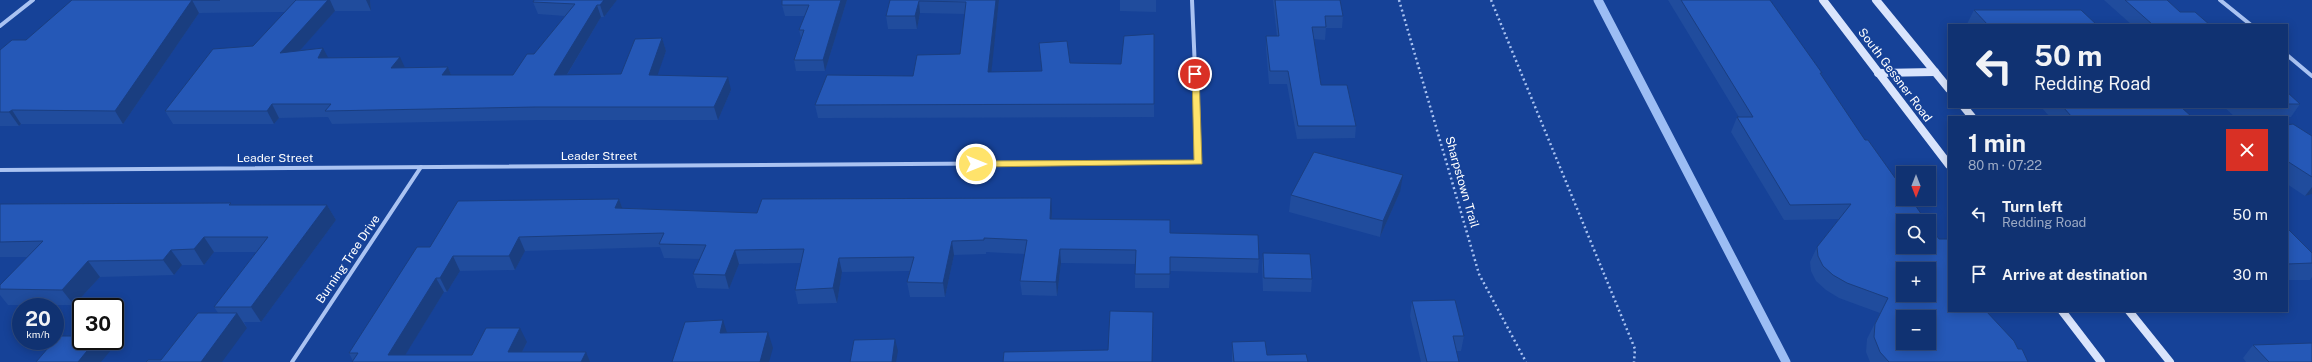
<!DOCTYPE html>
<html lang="en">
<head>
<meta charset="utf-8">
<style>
	:root { --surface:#103272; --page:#193a77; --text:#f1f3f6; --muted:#9caac4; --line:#304d84 }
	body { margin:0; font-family:"Public Sans",sans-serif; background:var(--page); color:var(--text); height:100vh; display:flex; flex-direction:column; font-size:15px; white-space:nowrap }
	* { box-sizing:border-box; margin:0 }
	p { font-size:13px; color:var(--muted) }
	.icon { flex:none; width:22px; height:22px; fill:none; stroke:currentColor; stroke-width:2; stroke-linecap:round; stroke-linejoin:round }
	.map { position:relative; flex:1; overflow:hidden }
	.drawer { position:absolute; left:1948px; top:116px; width:340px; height:196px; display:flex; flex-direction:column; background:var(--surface); border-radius:0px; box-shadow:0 2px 10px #0003,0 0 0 1px var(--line) }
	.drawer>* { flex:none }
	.top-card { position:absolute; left:1948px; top:24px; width:340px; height:84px; border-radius:0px; box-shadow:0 2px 10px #0003,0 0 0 1px var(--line); background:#103272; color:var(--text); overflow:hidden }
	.needle { width:26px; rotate:180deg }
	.fabs { position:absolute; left:1896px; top:166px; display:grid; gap:8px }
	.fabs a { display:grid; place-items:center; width:40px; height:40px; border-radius:0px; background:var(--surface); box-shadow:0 2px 10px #0003,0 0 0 1px var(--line); font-size:20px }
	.speed { position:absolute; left:12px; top:298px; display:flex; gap:8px; font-size:20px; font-weight:700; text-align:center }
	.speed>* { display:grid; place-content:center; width:52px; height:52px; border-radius:50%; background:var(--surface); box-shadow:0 2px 10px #0003,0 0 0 1px var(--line); line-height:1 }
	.speed small { font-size:10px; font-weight:400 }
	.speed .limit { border:2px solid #111; border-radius:6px; background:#fff; color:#111 }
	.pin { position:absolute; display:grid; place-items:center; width:34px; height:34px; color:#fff; margin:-17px; border:2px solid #fff; border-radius:50%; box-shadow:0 1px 4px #0007 }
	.me { position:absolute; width:44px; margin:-22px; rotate:90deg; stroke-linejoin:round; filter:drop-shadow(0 0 3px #0008) }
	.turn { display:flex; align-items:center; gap:14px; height:84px; padding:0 20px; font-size:18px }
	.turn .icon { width:52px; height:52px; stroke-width:2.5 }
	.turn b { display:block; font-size:28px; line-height:34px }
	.round { display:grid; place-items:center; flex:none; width:42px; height:42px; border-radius:0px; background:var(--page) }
	.headline { display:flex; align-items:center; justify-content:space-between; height:68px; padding:0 20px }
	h1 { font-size:24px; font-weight:700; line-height:30px }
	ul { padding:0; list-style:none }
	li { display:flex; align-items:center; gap:12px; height:60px; padding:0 20px }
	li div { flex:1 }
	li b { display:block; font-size:15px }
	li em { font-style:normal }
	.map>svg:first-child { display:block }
</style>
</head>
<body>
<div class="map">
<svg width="2312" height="362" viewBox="0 0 2312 362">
	<rect width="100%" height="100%" fill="#164298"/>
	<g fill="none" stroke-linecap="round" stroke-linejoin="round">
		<polyline stroke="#9cbdf4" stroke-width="9" points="1598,0 1786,362"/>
		<g stroke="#aac3f2" stroke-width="2.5" stroke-dasharray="2 3" stroke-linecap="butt">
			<polyline points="1399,0 1479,274 1526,362"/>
			<polyline points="1491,0 1635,349 1634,362"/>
		</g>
		<g stroke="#aac3f2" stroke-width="4">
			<polyline points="2220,0 2251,25"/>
			<polyline points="0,26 33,0"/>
			<polyline points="2287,55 2312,76"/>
			<polyline points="0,170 1199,162 1192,0"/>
			<polyline points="292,362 421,167"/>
		</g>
		<g stroke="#d9e4fc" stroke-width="8">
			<polyline points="1823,0 1949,165"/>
			<polyline points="1876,0 1949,89"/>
			<polyline points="1878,73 1935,72"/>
			<polyline points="1964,107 1972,117"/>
			<polyline points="2062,311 2101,362"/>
			<polyline points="2129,311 2170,362"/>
		</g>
	</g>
	<g fill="#204c9d">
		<polygon points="72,0 370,0 371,11 335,11 300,50 328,58 405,68 448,67 451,75 513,75 534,54 565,16 538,14 533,2 534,0 617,0 604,17 601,17 567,75 621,74 662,38 666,51 657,75 731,90 718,120 540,120 332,124 328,117 279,118 274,124 173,124 165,111 253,46 285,12 199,13 123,124 21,124 19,126 0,126 0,50 26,40"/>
		<polygon points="782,0 847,0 825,71 796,71 794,60 801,38 799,30 805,16 785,16 782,5"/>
		<polygon points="890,0 999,0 991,72 1042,71 1039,43 1070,63 1121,64 1154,34 1154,117 818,118 815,105 913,76 960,54 965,14 920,13 917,29 888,29 886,16"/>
		<polygon points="1120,0 1156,0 1156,12 1120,11"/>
		<polygon points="1273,0 1340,0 1343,16 1342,28 1326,28 1325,40 1314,39 1321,85 1356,126 1355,138 1297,139 1287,84 1269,84 1266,48 1266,36 1277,36"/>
		<polygon points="1668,0 1770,0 1822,73 1821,76 1949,311 1991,311 1989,314 2028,362 1870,362 1866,352 1867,339 1880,313 1839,298 1826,290 1816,281 1811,271 1810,262 1817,247 1839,219 1784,220 1731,132 1737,117 1739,117"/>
		<polygon points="2104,0 2167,0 2180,12 2210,25 2132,25"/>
		<polygon points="1974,10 2097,25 1968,25 1967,24"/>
		<polygon points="2287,92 2300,104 2291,117 2235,117 2224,107 2287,107"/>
		<polygon points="2041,107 2181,107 2192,117 2050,117"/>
		<polygon points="2287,125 2312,136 2312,194 2305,196 2287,184"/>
		<polygon points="1400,192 1380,237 1289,212 1291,195"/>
		<polygon points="619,199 622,208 757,213 1052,212 1052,219 1170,233 1259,259 1258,273 1170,271 1169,288 1135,288 1135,264 1061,263 1057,296 1022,295 1020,281 1025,254 986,252 986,254 954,255 945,297 910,297 907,282 910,271 842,272 837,303 798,304 795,290 801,263 739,264 729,289 697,288 693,274 700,259 664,258 660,247 525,251 515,270 460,271 447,292 444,292 405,355 472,355 527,342 522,352 590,362 353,361 349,353 430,247"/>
		<polygon points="0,204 327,205 336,220 261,322 244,322 247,328 161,360 218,313 214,307 256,252 214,252 204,265 182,265 174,275 100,277 74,305 8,305 0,295 0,285 27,257 0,257"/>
		<polygon points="2287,228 2312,253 2312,277 2310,280 2287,280"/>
		<polygon points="1263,253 1312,279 1311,292 1263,291 1262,266"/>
		<polygon points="1412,301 1464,336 1461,351 1456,351 1459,362 1421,362 1410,316"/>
		<polygon points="1232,342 1267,355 1308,362 1232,362"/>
		<polygon points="2253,345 2312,362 2246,362 2243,358"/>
	</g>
	<g fill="#1a3e80">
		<polygon points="192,0 199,13 123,124 115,111"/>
		<polygon points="328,0 330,0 335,11 287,65 280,53"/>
		<polygon points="366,0 370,0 371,11"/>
		<polygon points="604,0 617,0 604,17 600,5"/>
		<polygon points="841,0 847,0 825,71 823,60"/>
		<polygon points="996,0 999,0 990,85 988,72"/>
		<polygon points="919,1 920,13 917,29 915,16"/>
		<polygon points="597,5 601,17 559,88 554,75"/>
		<polygon points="662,38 666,51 653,88 649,75"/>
		<polygon points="323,48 330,61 318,58"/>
		<polygon points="400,57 406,70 391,68"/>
		<polygon points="448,67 453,80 442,75"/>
		<polygon points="728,77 731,90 718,120 714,107"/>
		<polygon points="272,104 279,118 274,124 267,111"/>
		<polygon points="12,110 21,124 19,126 9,112"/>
		<polygon points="1403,175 1400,192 1380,237 1383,221"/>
		<polygon points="2312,187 2312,194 2305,196"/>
		<polygon points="1051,198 1052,212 1051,233 1050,219"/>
		<polygon points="619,199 624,213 615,208"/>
		<polygon points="327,205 336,220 261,322 251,307"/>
		<polygon points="204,237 214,252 204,265 194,249"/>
		<polygon points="519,237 525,251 515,270 509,256"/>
		<polygon points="952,241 954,255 945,297 943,283"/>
		<polygon points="1060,249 1061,263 1057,296 1056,282"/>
		<polygon points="171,250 182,265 174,275 163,260"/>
		<polygon points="735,250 739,264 729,289 725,275"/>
		<polygon points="453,256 460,271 447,292 440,278"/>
		<polygon points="839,258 842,272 837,303 833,288"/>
		<polygon points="88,261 100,277 74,305 62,290"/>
		<polygon points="436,278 444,292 401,362 388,355"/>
		<polygon points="237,313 247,328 222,362 201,362"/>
		<polygon points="723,320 728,336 720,333"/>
		<polygon points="520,328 527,342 517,362 508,352"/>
		<polygon points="768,332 773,348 769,362 760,362"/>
		<polygon points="895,339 898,351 896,362 892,362"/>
		<polygon points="95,341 104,341 111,350 101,362 78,362"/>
		<polygon points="586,352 590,362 581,362"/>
	</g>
	<g fill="#2558b7" stroke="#1a3e80" fill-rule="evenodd">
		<polygon points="72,0 220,0 192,0 115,111 12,110 9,112 0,112 0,50 12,40 26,40"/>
		<polygon points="296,0 328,0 280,53 323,48 318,58 400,57 391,68 448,67 442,75 513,75 527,54 534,54 575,4 533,2 534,0 604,0 600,5 597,5 554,75 621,74 635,39 662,38 649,75 728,77 714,107 535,107 325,111 331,104 272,104 267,111 165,111 213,49 253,46"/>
		<polygon points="782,0 841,0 823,60 794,60 804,30 799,30 809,5 782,5"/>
		<polygon points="890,0 996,0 988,72 1042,71 1039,43 1067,41 1070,63 1121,64 1124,36 1154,34 1154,104 815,105 827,75 913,76 917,55 960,54 966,2 919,1 915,16 886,16"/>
		<polygon points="1275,0 1340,0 1343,16 1325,16 1326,27 1312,27 1321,85 1347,85 1356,126 1298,126 1288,71 1270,71 1266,36 1279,36"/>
		<path d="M1681,0H1770L1822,73H1820L1865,140H1868L1903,189V199H1911L1926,221H1903V247H1929V225L1939,239H1949V311H1986L2014,341L2018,349H2022L2028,362H1889L1880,352L1874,337L1875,324L1888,298L1847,283L1833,275L1823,266L1818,256L1817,247L1851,204L1790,205L1737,117H1753ZM1903,269H1929V295H1903ZM1903,317H1929V343H1903Z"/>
		<polygon points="2125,0 2167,0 2180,12 2195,12 2210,25 2153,25"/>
		<polygon points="1974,10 2081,10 2097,25 1988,25"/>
		<polygon points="2287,92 2300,104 2287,104"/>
		<polygon points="2063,107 2181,107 2192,117 2072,117"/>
		<polygon points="2293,124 2312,136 2312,177 2287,161 2287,125"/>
		<polygon points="1314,152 1403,175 1383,221 1291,195"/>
		<polygon points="1051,198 1050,219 1170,220 1170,233 1258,235 1259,259 1170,257 1170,274 1135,274 1136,250 1060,249 1056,282 1020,281 1027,240 984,238 984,240 952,241 943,283 907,282 914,257 839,258 833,288 795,290 804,249 735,250 725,275 693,274 706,245 659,244 664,233 519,237 509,256 453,256 440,278 436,278 388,355 472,355 486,328 520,328 508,352 586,352 581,362 352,362 358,353 349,353 417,247 430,247 458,201 619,199 615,208 757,213 762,199"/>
		<polygon points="231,203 229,205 327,205 251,307 214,307 268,237 204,237 194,249 171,250 163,260 88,261 62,290 0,289 0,285 43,241 0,242 0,204"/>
		<polygon points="2287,228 2312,253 2312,263 2287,264"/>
		<polygon points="1263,253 1310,254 1312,279 1264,278"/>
		<polygon points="1455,300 1464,336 1453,336 1459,362 1427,362 1412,301"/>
		<polygon points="1110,311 1153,312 1152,362 1003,362 1004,352 1108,350"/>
		<polygon points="198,313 237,313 201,362 146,362 148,360 161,360"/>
		<polygon points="723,320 720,333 768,332 760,362 672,362 685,322"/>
		<polygon points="58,336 81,336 81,341 95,341 78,362 36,362 54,341 55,341 55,340"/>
		<polygon points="895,339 892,362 850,362 854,340"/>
		<polygon points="1265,341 1267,355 1306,354 1308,362 1234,362 1232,342"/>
		<polygon points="2312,343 2312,362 2269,362 2253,345"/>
	</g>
	<polygon fill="#ffe36b" stroke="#a69446" points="1192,72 1199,74 1202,164 976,167 972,164 976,161 1194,160"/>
	<g text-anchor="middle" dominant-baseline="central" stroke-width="4" stroke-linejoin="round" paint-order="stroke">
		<g font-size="12" fill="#fff" stroke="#164298">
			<text transform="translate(1895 75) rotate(53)">South Gessner Road</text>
			<text x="599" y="156">Leader Street</text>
			<text x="275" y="158">Leader Street</text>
			<text transform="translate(1462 182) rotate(74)">Sharpstown Trail</text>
			<text transform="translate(348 259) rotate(-56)">Burning Tree Drive</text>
		</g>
	</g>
</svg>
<div class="fabs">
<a><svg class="needle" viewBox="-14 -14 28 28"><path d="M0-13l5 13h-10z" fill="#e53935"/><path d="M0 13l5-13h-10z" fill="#9caac4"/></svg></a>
<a><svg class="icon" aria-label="search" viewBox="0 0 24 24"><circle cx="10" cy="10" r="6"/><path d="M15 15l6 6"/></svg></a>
<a>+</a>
<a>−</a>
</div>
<div class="speed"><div>20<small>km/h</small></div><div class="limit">30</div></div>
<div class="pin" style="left:1195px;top:74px;background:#d93025"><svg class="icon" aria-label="arrive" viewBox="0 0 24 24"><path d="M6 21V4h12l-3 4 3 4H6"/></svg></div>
<svg class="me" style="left:976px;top:164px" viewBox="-20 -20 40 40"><circle r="17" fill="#ffe36b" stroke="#fff" stroke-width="3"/><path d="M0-11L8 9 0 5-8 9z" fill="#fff"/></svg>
<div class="top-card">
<div class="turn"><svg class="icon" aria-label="left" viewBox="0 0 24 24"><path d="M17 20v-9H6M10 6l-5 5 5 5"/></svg><div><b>50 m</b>Redding Road</div></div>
</div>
<section class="drawer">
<div class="headline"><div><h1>1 min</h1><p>80 m · 07:22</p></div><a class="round" style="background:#d93025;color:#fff"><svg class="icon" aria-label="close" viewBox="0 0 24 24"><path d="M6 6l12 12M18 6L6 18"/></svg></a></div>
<ul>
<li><svg class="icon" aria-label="left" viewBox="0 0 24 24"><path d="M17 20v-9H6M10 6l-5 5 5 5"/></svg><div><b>Turn left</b><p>Redding Road</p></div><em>50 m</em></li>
<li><svg class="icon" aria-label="arrive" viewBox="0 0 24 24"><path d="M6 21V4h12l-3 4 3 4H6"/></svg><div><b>Arrive at destination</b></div><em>30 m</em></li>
</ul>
</section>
</div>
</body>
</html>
